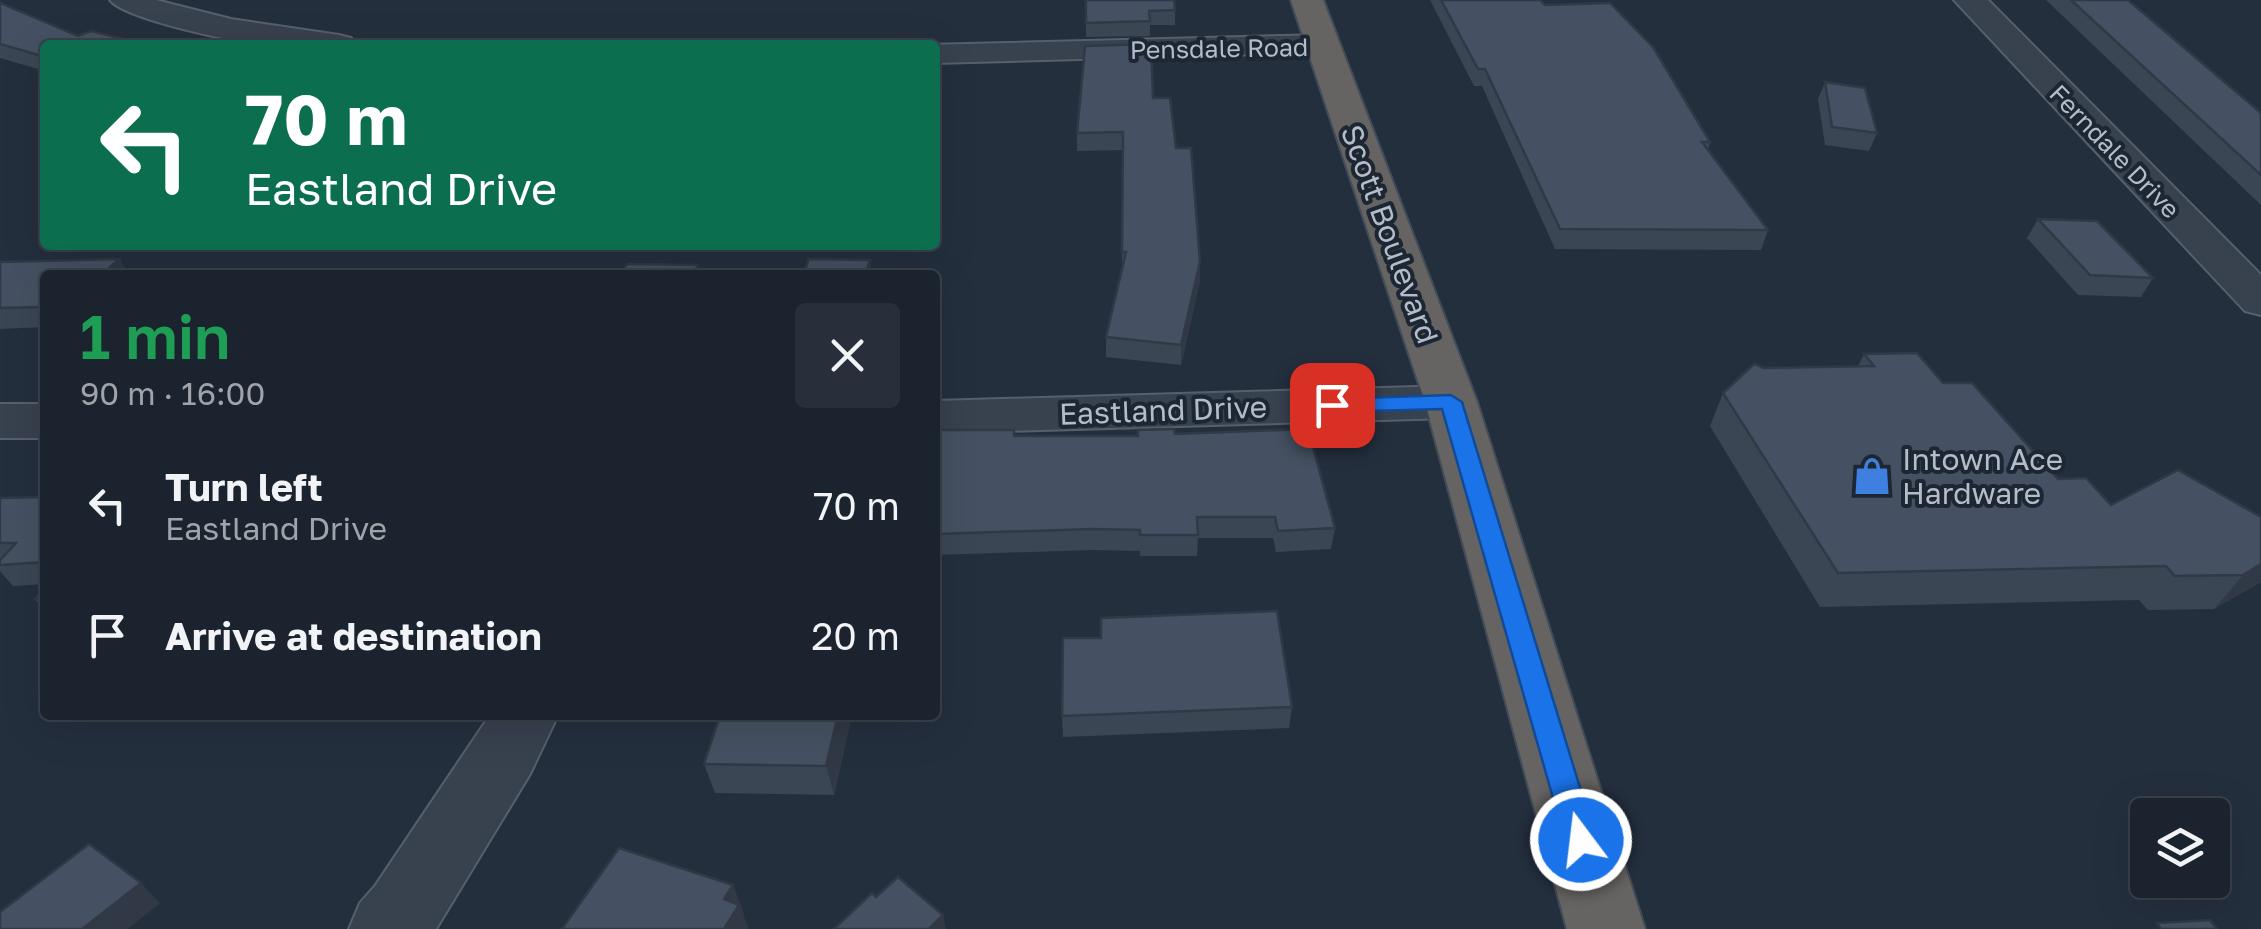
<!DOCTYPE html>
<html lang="en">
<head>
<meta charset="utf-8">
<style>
	:root { --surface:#1b232e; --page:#282f3a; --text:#f1f3f6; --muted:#a0a4aa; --line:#39404a }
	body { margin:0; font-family:"Golos Text",sans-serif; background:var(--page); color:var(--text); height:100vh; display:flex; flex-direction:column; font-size:38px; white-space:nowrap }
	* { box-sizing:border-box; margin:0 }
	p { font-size:32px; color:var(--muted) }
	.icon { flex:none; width:55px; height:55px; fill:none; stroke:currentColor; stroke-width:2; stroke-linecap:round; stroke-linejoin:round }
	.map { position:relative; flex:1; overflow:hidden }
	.panel { position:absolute; left:40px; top:270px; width:900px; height:450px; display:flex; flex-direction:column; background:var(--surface); border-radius:10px; box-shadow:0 10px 40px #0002,0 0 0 2px var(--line) }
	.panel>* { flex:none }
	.banner { position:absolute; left:40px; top:40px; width:900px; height:210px; border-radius:10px; box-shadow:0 10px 40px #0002,0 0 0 2px var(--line); background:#0b6e4f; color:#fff; overflow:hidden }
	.buttons { position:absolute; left:2130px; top:798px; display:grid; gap:20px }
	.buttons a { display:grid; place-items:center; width:100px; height:100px; border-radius:10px; background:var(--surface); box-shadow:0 10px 40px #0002,0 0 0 2px var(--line); font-size:50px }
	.pin { position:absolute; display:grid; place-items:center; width:85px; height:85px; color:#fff; margin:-42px; border-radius:20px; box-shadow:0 5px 15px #0006 }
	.me { position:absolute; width:110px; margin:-55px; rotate:345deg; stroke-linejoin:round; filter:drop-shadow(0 0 8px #0008) }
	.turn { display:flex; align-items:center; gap:35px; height:210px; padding:0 40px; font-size:45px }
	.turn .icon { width:130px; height:130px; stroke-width:2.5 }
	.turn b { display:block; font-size:70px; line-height:85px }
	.round { display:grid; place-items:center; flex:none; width:105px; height:105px; border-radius:10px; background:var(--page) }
	.summary { display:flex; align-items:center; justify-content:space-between; height:170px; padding:0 40px }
	h1 { font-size:60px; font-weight:600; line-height:75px; color:#1e9e55 }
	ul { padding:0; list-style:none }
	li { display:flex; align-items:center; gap:30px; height:130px; padding:0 40px }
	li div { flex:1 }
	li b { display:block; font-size:38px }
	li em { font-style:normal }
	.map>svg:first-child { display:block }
</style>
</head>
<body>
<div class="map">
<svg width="2261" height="929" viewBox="0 0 2261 929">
	<rect width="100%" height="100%" fill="#242f3e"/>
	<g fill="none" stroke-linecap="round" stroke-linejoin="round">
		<g stroke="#565f6c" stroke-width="4">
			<g id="minor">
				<path d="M110,0H156L231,19L339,35L351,38L356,45C327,45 297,46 268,45C241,44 124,19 110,0Z"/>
				<polygon points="1954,0 1988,0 2261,275 2261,315 2245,311"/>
				<polygon points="1322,35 1334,38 1339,45 1334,52 935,63 935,45 926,45"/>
				<polygon points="1451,386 1469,391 1477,402 1469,413 1451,418 935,433 935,401"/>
				<rect x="0" y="404" width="45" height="34"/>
				<polygon points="490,715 558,715 530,774 436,929 349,929 360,903 375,886"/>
			</g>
		</g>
		<g stroke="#434c59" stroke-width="4">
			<polygon id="trunk" points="1291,0 1323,0 1477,402 1645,929 1567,929 1425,402"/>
		</g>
		<use href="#minor" fill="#38414e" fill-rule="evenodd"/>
		<use href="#trunk" fill="#656462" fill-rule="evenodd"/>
	</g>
	<g fill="#3b4654">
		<polygon points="1086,0 1175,10 1175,25 1150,25 1150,36 1086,37"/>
		<polygon points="1430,0 1540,0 1545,5 1710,142 1708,150 1768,230 1761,250 1555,249 1482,86 1474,86"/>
		<polygon points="2046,0 2128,0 2261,113 2261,205"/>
		<polygon points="0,3 78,36 45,45 45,71 0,58"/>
		<polygon points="1825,82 1877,133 1869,151 1825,145 1818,99"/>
		<polygon points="1153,98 1176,148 1200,262 1200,281 1181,365 1106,357 1106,337 1122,269 1123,150 1077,151 1077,133"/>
		<polygon points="2038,219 2153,278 2141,297 2078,295 2027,238"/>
		<polygon points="119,259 129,275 45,275 45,327 0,329 0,262"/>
		<polygon points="1864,354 1943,383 2058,479 2111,505 2261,517 2261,582 2214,609 2148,610 2139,600 1820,607 1710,426 1723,393 1764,368 1858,366"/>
		<polygon points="935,430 1014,430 1014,436 1138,436 1175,434 1335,528 1331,549 1276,552 1273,538 1198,538 1197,556 1140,556 1140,551 1093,550 935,555"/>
		<polygon points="45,497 45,584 13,586 0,571 0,498"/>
		<polygon points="45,588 45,610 35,599"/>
		<polygon points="1101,638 1292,707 1289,728 1063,737 1062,716"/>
		<polygon points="720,715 852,715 834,795 715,793 704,764"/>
	</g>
	<g fill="#303945">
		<polygon points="119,259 129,275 102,275"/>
		<polygon points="870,260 872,275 865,275"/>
		<polygon points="1200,262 1200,281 1181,365 1181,345"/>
		<polygon points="698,265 701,275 693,275"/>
		<polygon points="2261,564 2261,582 2214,609 2243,575"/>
		<polygon points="838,715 852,715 834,795 826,766"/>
		<polygon points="141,883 160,903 128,929 82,929"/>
		<polygon points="733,885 744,913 743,914 749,929 724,929 724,899"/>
		<polygon points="943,915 946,929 929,929"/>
	</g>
	<g fill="#455162" stroke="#303945" stroke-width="2.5">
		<polygon points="1086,0 1174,0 1175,10 1149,11 1150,21 1086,23"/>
		<polygon points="1441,0 1540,0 1545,5 1610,3 1653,47 1710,142 1702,142 1768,230 1560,229 1485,69 1478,69"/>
		<polygon points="2071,0 2128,0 2261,113 2261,175"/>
		<polygon points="0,3 78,36 91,31 148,45 45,45 45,57 0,44"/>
		<polygon points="1151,44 1153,98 1170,98 1176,148 1191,148 1200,262 1181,345 1106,337 1126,252 1122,252 1123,132 1077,133 1085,46"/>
		<polygon points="1825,82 1865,88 1877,133 1832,127"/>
		<polygon points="2038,219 2097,221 2153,278 2090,275"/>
		<polygon points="119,259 102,275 45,275 45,307 0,308 0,262"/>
		<polygon points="809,259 870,260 865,275 803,275"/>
		<polygon points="627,264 698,265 693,275 621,275"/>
		<polygon points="537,269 533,275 480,275 484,270"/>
		<polygon points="1917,353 1943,383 1972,383 2058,479 2086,478 2111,505 2178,470 2261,517 2261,564 2243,575 2175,576 2166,566 1838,573 1723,393 1754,364 1764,368 1874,366 1864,354"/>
		<polygon points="1174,429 1175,434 1308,429 1335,528 1278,531 1275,517 1197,517 1198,535 1140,535 1140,530 1092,529 935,534 935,430 1014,430 1014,436 1138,436 1138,430"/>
		<polygon points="45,497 45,562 0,565 0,560 16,543 0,543 0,498"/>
		<polygon points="45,588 45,598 35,599"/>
		<polygon points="1277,611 1292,707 1062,716 1063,638 1101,638 1101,618"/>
		<polygon points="720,715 838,715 826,766 704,764"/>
		<polygon points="89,844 141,883 82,929 0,929 0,912"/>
		<polygon points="619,848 733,885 724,899 739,905 724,929 562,929"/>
		<polygon points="898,877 943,915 929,929 834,929 872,893 876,897"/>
		<polygon points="2210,920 2217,929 2161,929 2157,923"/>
	</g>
	<polygon fill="#1a73e8" stroke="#114b97" stroke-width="2.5" points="1451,395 1462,402 1596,840 1592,850 1581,854 1570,850 1565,840 1442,409 1332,412 1321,405 1332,399"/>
	<defs>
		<g id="shop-bare" transform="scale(3)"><path d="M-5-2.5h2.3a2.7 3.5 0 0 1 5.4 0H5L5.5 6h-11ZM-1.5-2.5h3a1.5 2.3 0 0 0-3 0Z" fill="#3f7fe0" stroke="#1d2633" stroke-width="2.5" paint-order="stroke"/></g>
	</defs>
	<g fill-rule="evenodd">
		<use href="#shop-bare" x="1872" y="476"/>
	</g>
	<g text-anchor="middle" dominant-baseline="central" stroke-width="8" stroke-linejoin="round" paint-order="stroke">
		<g font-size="25" fill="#b4bcc9" stroke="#1d2633">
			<text transform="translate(1219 48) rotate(-1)">Pensdale Road</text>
			<text transform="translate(2115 151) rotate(46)">Ferndale Drive</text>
		</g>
		<g font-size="30" fill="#b4bcc9" stroke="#1d2633">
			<text transform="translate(1390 234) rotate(70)">Scott Boulevard</text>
			<text transform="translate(1163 410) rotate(-2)">Eastland Drive</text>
		</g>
		<g font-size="30" fill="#b4bcc9" stroke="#1d2633" text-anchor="start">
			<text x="1902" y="459">Intown Ace<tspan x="1902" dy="34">Hardware</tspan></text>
		</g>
	</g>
</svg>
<div class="buttons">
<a><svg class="icon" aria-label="layers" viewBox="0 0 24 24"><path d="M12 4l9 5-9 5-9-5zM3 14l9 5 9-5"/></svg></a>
</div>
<div class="pin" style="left:1332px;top:405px;background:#d93025"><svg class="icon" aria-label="arrive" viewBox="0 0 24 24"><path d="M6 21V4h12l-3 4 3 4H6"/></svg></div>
<svg class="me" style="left:1581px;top:840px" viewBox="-20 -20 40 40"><circle r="17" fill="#1a73e8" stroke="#fff" stroke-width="3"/><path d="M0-11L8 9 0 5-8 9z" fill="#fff"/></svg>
<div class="banner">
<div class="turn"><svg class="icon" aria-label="left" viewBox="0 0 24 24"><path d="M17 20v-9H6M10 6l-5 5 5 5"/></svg><div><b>70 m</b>Eastland Drive</div></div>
</div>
<section class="panel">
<div class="summary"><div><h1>1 min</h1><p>90 m · 16:00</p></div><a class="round"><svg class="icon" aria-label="close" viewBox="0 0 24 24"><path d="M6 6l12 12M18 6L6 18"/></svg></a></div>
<ul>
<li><svg class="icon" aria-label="left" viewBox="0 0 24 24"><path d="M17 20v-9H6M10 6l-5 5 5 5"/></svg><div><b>Turn left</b><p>Eastland Drive</p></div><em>70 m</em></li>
<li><svg class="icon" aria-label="arrive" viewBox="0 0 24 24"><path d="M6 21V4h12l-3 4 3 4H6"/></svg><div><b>Arrive at destination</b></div><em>20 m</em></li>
</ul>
</section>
</div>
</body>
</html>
